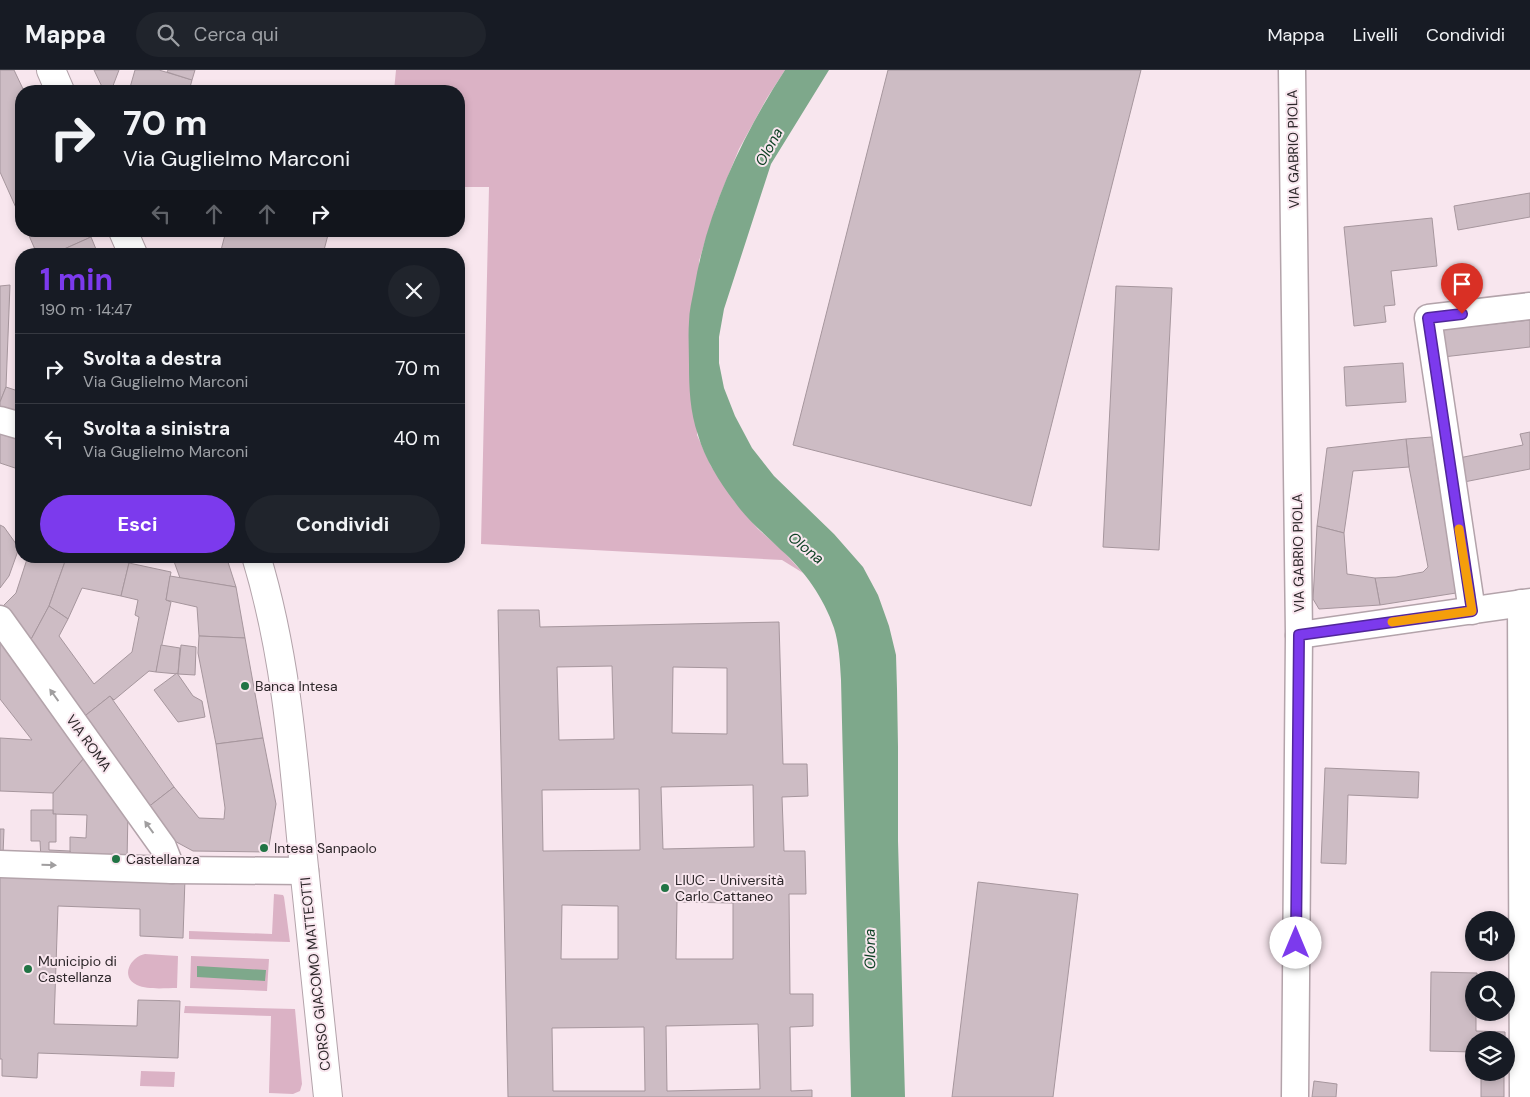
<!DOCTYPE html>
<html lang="it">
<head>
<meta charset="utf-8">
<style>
	:root { --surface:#171b24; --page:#20242c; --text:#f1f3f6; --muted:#9ea1a6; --line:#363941; --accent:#7c3aed }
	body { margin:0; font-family:"DM Sans",sans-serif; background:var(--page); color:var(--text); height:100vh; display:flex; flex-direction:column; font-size:19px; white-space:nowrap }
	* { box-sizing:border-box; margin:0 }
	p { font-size:16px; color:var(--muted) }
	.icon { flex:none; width:28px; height:28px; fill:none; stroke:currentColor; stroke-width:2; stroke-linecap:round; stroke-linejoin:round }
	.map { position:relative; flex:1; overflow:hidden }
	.panel { position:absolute; left:15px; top:178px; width:450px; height:315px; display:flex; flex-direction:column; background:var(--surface); border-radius:20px; box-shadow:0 2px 8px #0003 }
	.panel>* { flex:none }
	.banner { position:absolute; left:15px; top:15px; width:450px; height:152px; border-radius:20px; box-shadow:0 2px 8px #0003; background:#171b24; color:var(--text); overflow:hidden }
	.buttons { position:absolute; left:1465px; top:841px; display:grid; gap:10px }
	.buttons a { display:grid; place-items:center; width:50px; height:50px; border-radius:50%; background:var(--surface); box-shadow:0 2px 8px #0003; font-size:25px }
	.pin { position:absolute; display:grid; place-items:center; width:42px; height:42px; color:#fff; margin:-51px -21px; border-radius:50% 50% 50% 0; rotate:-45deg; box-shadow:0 0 5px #0007 }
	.pin .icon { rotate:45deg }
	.me { position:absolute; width:55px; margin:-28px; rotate:0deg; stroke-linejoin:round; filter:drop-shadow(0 0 4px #0008) }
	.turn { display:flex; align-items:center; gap:18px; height:105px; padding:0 25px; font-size:22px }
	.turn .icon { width:65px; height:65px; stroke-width:2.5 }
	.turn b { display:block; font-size:35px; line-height:42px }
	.lanes { display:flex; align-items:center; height:48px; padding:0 25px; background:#0003; justify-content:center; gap:25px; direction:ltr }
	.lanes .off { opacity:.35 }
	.round { display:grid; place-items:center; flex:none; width:52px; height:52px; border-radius:26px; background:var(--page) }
	.head { display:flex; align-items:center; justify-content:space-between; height:85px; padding:0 25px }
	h1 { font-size:30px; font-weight:700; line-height:38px; color:var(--accent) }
	.action { display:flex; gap:10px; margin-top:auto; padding:10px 25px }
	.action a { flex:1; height:58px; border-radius:30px; background:var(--accent); color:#fff; font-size:20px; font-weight:700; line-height:58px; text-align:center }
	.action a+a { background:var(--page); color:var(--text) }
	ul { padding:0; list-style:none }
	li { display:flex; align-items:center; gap:15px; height:70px; padding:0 25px; border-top:1px solid var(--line) }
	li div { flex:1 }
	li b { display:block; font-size:19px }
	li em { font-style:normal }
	header { display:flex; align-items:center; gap:30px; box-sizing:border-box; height:70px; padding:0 25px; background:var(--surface); border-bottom:1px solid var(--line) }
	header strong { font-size:24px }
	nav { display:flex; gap:28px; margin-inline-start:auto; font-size:18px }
	.search { width:350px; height:45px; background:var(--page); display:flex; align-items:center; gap:12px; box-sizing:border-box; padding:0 18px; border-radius:28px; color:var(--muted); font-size:19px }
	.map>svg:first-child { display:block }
</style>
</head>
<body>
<header>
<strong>Mappa</strong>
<div class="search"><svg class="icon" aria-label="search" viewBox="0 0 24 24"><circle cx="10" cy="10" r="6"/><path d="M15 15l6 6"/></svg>Cerca qui</div>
<nav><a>Mappa</a><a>Livelli</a><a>Condividi</a></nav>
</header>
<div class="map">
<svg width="1530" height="1027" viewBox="0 0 1530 1027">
	<rect width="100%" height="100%" fill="#f8e6ee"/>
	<g fill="#dbb2c5">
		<polygon points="396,0 785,0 767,28 739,79 717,133 699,191 697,365 711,396 735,432 758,459 783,481 803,503 782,490 481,474 489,117 459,117 459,21 394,21"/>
		<polygon points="274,824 283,825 284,827 290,872 189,869 189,861 272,864"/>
		<path d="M145,884L178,886L177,918C165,918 148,920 137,915C120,907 130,887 145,884Z"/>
		<polygon points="191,886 269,889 267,921 190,918"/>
		<polygon points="185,936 295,939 302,1014 300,1021 293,1024 269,1023 271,946 184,943"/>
		<polygon points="141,1001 175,1002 174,1017 140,1016"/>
	</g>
	<g fill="#7ea88b">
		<path d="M785,0H829L771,94L724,239L719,267V293L724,318L735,346L752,378L774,406L834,464L863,497L878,525L889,556L896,585L897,619L898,677V771L905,1027H851L841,610C840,592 839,574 834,558C824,528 804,500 781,480C765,464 747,450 734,431C719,411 705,389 698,365C690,342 689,318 689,294C689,280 688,266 689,252C689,241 692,230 694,219C707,141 742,66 785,0Z"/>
		<polygon points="197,896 266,900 265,911 197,907"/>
	</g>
	<g fill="#cdbcc4" stroke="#a6969d" fill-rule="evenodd">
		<polygon points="0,0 14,0 24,21 21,21 21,149 0,102"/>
		<polygon points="94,0 119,0 111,21 104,21"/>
		<polygon points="135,0 159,0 192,10 189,21 129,21"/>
		<polygon points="168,0 195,0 192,10 167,2"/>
		<polygon points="888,0 1141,0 1031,436 793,375"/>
		<polygon points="1530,123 1530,147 1458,160 1454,136"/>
		<polygon points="1432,148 1437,196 1391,201 1395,235 1384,236 1386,252 1354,256 1344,157"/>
		<polygon points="27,161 88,161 91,167 53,184 37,184"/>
		<polygon points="226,161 329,161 323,184 220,184"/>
		<polygon points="91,167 98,184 53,184"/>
		<polygon points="10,215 6,317 0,332 0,216"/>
		<polygon points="1116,216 1172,218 1159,480 1103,477"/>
		<polygon points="1530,250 1530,277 1443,287 1440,260"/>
		<polygon points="1403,293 1406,332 1346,336 1344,297"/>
		<polygon points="6,317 21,322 21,352 0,345 0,332"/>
		<polygon points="2,358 21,364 21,400 0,393 0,364"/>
		<polygon points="1530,362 1530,399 1464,412 1459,388 1523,375 1520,364"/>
		<polygon points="1432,367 1456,523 1380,535 1375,508 1396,507 1423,502 1428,497 1409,397 1406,369"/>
		<polygon points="1406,369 1409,397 1353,401 1344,463 1317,456 1327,378"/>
		<polygon points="0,455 4,457 19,478 9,506 0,518"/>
		<polygon points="1317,456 1344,463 1347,504 1375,508 1380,535 1319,539 1313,529"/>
		<polygon points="28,486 67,486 49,536 28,575 2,537 16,523"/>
		<polygon points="67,486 100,486 129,493 121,526 82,518 68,549 49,536"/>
		<polygon points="172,486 226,486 236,517 180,508"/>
		<polygon points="129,493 171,502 166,530 171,532 156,602 149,601 114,630 110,626 81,649 28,575 49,536 68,549 59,566 94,614 132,582 139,547 135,545 138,530 121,526"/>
		<polygon points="170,506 236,517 245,568 199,566 197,537 166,530"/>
		<path d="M498,540H539L540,557L779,552L783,694H807L808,726L782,727L784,781H805L806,824H789L790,924H813V956L790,957L791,1021L812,1020V1027H508ZM612,596L614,669L559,670L557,597ZM673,597L727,598V664L672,663ZM753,715L754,777L663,779L661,717ZM639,719L640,780L543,781L542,720ZM677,832L733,833V889H676ZM562,835L618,836V889H561ZM758,954L760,1019L667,1021L666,956ZM644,957L645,1021H553L552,958Z"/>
		<polygon points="199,566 245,568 263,668 216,674 198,583"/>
		<polygon points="4,570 86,686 53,723 0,721 0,668 32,670 0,629 0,573"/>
		<polygon points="161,575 180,578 178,604 156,602"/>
		<polygon points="181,575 196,577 195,605 178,604"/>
		<polygon points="177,603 193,626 202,631 205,647 178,652 154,620"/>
		<polygon points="110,626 174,717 147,738 81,649"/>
		<polygon points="263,668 276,734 268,782 193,781 169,768 147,738 174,717 199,748 224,749 225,738 216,674"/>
		<polygon points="86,686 128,741 127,791 70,790 70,767 86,768 87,745 53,744 53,723"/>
		<polygon points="1325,698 1419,702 1418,728 1348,725 1346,794 1321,793"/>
		<polygon points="31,740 53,740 53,744 56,744 56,772 49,772 49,780 70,781 70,790 41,789 40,771 31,771"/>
		<polygon points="0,759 4,759 3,785 0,785"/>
		<polygon points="0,802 185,808 183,868 140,866 140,839 58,836 54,954 137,956 138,930 180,931 178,988 38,983 37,1008 2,1006 2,989 0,989"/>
		<polygon points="978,812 1078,824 1053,1027 952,1027"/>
		<polygon points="1431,902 1477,903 1477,910 1474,910 1474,942 1476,942 1476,961 1505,962 1505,970 1474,970 1474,982 1430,981"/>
		<rect x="1481" y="1002" width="23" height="25"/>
		<polygon points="1314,1011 1337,1014 1336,1027 1312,1027"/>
	</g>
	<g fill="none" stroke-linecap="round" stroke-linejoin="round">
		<g stroke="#b3a3aa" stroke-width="29">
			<g id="street">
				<polyline points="1292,0 1299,565 1295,1027"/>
				<polyline points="0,350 21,356"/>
				<polyline points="1521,533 1523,1027"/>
				<polyline points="1472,541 1428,248 1530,236"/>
				<polyline points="0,549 163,777 172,800"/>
				<polyline points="1299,565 1530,532"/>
				<polyline points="0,794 172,800 305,801"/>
			</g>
		</g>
		<g stroke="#b3a3aa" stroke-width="30">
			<g id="primary">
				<polyline points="51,0 60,21"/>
				<polyline points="123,161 133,184"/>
				<path d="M256,486C285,581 293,679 302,778C310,861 320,944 328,1027"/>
			</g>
		</g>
		<use href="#street" stroke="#fff" stroke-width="26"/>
		<use href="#primary" stroke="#fff" stroke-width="28"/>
	</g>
	<defs><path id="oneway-solid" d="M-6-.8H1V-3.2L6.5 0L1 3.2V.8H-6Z" transform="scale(1.25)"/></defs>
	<g fill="#a09e9f">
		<use href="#oneway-solid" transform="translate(54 625) rotate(-126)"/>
		<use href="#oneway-solid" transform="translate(149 757) rotate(-126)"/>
		<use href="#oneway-solid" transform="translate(49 795) rotate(2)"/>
	</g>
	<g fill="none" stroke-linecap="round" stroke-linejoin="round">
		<g stroke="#51269a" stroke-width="12">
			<polyline id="route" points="1296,873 1299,565 1472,541 1428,248 1462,244"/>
		</g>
		<use href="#route" stroke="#7c3aed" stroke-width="9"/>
		<polyline stroke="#f59e0b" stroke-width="9" points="1392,552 1472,541 1459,459"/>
	</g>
	<g fill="#217445" stroke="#f8e6ee" stroke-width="2">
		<circle cx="245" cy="616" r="5"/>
		<circle cx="264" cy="778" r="5"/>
		<circle cx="116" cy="789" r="5"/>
		<circle cx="665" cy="818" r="5"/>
		<circle cx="28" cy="899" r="5"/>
	</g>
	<g text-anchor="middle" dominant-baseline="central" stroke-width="4" stroke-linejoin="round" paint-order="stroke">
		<g font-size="14" fill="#2d272a" stroke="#f8e6ee">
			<text transform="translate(1293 79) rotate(-91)">VIA GABRIO PIOLA</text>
			<text transform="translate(1298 483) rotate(-91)">VIA GABRIO PIOLA</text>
			<text transform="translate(89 673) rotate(54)">VIA ROMA</text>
			<text transform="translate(315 904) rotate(-96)">CORSO GIACOMO MATTEOTTI</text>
		</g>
		<g font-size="14" fill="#2d272a" stroke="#f8e6ee" text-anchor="start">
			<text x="255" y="616">Banca Intesa</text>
			<text x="274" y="778">Intesa Sanpaolo</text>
			<text x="126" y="789">Castellanza</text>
			<text x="675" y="810">LIUC - Università<tspan x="675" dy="16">Carlo Cattaneo</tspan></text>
			<text x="38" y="891">Municipio di<tspan x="38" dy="16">Castellanza</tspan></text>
		</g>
		<g font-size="15" font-style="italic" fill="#0d4124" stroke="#f8e6ee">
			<text transform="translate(769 77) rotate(-61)">Olona</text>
			<text transform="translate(806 478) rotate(39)">Olona</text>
			<text transform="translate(870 879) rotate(-91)">Olona</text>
		</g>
	</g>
</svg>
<div class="buttons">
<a><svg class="icon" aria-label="sound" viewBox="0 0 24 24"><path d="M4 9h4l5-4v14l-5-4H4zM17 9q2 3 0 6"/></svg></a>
<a><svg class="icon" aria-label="search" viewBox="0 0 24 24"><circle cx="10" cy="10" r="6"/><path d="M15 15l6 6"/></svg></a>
<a><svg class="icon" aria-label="layers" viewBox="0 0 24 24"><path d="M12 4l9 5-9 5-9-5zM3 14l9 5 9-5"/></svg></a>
</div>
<div class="pin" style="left:1462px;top:244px;background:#d93025"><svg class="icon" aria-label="arrive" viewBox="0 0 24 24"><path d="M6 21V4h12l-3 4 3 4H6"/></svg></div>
<svg class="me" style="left:1296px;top:873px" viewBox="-20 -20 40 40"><circle r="19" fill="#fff"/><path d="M0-13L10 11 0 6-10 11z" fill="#7c3aed"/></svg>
<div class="banner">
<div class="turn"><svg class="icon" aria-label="right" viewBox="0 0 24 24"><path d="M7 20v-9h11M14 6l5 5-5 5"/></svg><div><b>70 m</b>Via Guglielmo Marconi</div></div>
<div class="lanes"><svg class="icon off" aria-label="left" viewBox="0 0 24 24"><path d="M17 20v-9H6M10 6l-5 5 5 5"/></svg><svg class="icon off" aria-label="ahead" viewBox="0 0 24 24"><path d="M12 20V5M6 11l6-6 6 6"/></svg><svg class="icon off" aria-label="ahead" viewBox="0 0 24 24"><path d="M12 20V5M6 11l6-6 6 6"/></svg><svg class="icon" aria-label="right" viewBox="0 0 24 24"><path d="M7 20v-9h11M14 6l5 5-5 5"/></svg></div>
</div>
<section class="panel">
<div class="head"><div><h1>1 min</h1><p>190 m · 14:47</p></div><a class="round"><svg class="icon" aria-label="close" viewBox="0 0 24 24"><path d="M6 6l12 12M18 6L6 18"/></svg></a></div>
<ul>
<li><svg class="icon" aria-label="right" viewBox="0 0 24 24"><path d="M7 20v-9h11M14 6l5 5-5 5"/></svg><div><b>Svolta a destra</b><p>Via Guglielmo Marconi</p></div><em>70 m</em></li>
<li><svg class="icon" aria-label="left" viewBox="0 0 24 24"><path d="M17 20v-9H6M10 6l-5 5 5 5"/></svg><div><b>Svolta a sinistra</b><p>Via Guglielmo Marconi</p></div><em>40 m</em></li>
</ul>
<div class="action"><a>Esci</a><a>Condividi</a></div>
</section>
</div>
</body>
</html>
